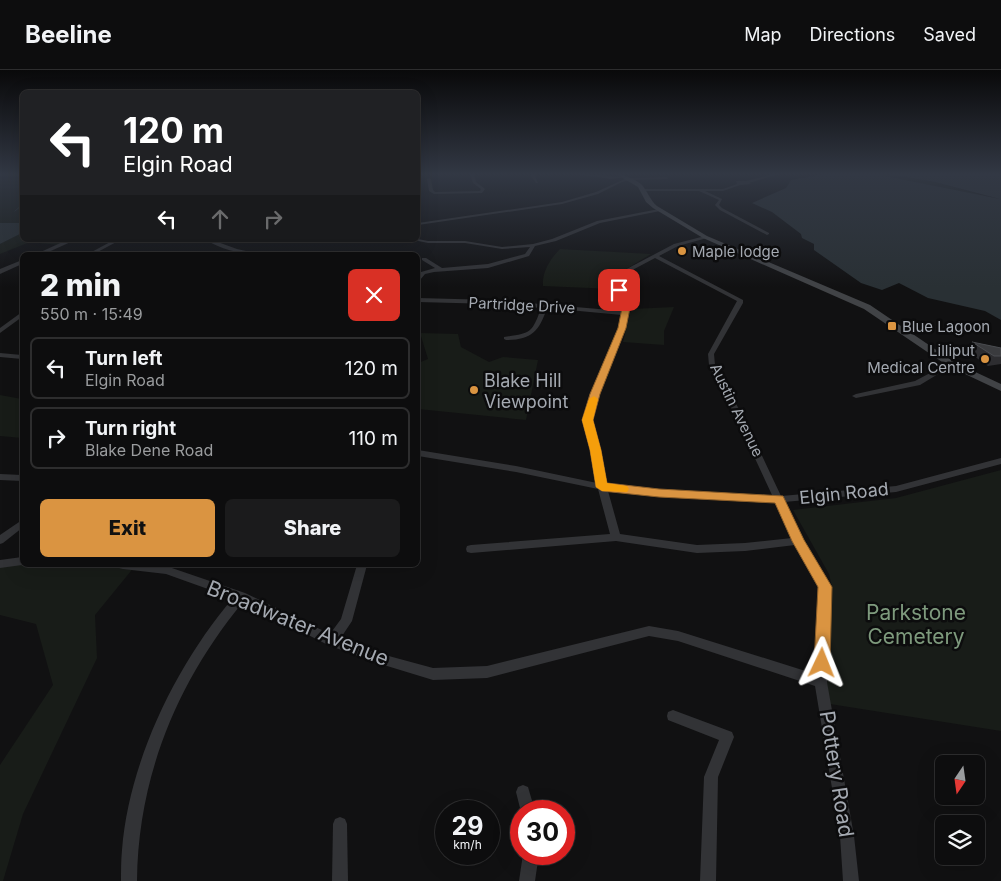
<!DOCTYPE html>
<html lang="en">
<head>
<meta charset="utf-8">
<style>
	:root { --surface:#0d0d0e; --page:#1b1b1c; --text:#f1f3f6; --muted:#9a9c9e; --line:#2d2d2e; --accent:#da9441 }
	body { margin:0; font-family:Inter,sans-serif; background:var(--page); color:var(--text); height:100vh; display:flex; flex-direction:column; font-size:19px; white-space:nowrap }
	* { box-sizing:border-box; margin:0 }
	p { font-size:16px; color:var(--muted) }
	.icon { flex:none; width:28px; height:28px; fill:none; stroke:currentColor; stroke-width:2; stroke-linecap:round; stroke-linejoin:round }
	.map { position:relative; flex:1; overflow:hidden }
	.drawer { position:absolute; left:20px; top:182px; width:400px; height:315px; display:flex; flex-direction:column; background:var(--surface); border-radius:8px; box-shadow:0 5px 20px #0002,0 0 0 1px var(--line) }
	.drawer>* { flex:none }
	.top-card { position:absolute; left:20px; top:20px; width:400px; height:152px; border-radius:8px; box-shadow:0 5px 20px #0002,0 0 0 1px var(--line); background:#202124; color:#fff; overflow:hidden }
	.needle { width:32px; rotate:193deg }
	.fabs { position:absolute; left:935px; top:685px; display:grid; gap:10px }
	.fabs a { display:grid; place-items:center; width:50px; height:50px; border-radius:8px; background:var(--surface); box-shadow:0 5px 20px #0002,0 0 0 1px var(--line); font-size:25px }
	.speed { position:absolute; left:435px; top:730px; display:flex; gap:10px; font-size:25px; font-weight:700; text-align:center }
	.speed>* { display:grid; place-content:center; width:65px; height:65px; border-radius:50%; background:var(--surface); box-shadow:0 5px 20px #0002,0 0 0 1px var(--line); line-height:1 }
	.speed small { font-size:12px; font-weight:400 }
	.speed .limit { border:8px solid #d22; background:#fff; color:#111 }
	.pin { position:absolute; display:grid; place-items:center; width:42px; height:42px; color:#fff; margin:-21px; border-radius:10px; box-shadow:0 2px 8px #0006 }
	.me { position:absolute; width:55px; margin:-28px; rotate:2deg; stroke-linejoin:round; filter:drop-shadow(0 0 4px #0008) }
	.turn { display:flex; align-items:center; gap:18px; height:105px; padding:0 20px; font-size:22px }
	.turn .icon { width:65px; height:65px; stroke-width:2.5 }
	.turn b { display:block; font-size:35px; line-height:42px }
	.lanes { display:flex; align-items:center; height:48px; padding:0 20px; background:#0003; justify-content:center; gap:25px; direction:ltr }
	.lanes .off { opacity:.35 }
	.round { display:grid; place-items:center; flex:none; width:52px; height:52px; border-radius:8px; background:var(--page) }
	.overview { display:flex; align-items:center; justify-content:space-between; height:85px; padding:0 20px }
	h1 { font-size:30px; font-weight:800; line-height:38px }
	.cta { display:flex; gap:10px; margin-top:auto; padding:10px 20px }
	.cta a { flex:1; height:58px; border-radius:8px; background:var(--accent); color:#111; font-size:20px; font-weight:800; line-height:58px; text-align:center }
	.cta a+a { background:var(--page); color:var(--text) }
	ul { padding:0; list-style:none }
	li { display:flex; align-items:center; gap:15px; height:62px; margin:0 10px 8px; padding:0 10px; border:2px solid var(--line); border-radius:8px }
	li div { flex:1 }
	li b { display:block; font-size:19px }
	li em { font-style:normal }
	header { display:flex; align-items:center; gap:30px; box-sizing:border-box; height:70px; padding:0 25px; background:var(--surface); border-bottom:1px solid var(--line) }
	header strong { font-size:24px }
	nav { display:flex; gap:28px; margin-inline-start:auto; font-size:18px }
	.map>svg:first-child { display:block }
</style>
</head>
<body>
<header>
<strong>Beeline</strong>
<nav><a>Map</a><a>Directions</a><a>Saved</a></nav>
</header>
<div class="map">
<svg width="1001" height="811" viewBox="0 0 1001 811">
	<rect width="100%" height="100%" fill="#111112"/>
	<g fill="#181c18">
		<rect x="0" y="104" width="22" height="49"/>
		<polygon points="875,104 888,104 935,112 1001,130"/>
		<polygon points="22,163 22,170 72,170 59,175 30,172 0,184 0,174"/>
		<path d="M560,179L651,184L613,207V219L543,216C542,203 549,190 560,179Z"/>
		<polygon points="674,237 664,261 664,275 623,272 631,239"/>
		<polygon points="420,263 458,264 461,277 489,292 503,287 538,290 526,350 418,339 418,293 428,289"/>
		<polygon points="0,325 22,329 22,368 0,366"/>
		<polygon points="1001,400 1001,661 830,634 827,613 830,591 832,517 829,504 793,440 896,428"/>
		<polygon points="22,491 22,495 135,496 95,545 97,588 23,744 3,811 0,811 0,695 53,615 36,554 0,545 0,494"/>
	</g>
	<g fill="#293034">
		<polygon points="825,104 875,104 1000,129 935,112 888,104 1001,104 1001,250 985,241 928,228 899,213 882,220 861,213 814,180 814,174 802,168 801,164 772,142 752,133 786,118 791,110"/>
		<polygon points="0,153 22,153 22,163 0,174"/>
	</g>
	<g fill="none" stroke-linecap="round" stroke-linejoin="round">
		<polyline stroke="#293034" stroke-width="1" points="15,141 22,135"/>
		<g fill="#323336" fill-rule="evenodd">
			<polygon points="470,104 474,104 476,112 485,119 482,123 434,124 429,121 427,109 429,108 431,109 433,120 435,122 480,121 481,119 473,113"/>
			<polygon points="532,104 536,104 535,106 538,113 536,113 531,106"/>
			<polygon points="774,104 779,104 749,113 752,114 740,115 723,121 705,121 722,129 719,135 722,138 769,163 769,164 767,165 720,140 715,135 719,130 699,121 642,121 640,120 642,119 723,119 737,114 736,111 746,111"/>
			<polygon points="667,107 668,109 630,110 622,112 598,124 562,134 418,155 418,153 562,132 596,122 627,108"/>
			<polygon points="659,139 660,141 600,153 556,171 535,176 529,186 488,198 434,202 425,204 420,210 418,210 418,206 421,202 435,198 422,190 422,188 426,188 442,198 488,194 525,184 530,177 502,179 465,173 428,173 414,170 418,170 418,169 428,171 465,171 502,177 533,174 552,169 597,151"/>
			<path d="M705,166L707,167V168L678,176L659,186L743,230V233L714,284L715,295L747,354L781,426L896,416L1001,388V394L896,422L784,432L802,470L830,517L827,612L854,766L859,811H843L840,766L815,616L678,571L649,566L487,608L433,610L374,592L328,575L243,532C177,612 138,707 137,811H121C121,801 121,790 122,780C129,691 176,595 233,528L166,504L123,499L119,498L118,495L166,496L245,523L330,564L341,549L357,495H367L352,551L340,569L374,582L433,598L487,596L649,556L678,561L815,604L820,517L795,475L745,481L697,483L616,471L471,483L467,482L466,479L467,476L471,475L610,464L598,419L516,402L418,386V380L516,396L597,413L592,380L584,350L591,324L619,258L622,245L547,238C539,262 531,270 506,270L504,269V267C530,263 532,264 541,238L493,234L418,232V228L493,230L622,241L623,238L614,211L619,203L674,174ZM655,188L737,231L708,284L709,295L739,354L772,425L659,420L606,414L600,380L592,350L599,324L625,258L629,238L620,211L623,205ZM608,421L659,426L775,432L792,468L745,473L697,475L620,464Z"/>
			<polygon points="114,170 120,170 92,185 86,185"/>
			<path d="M206,170H212L237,179L264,185C245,185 222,180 206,170Z"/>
			<polygon points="22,242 22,247 0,263 0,258"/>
			<polygon points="0,283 22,285 22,289 0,287"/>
			<polygon points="951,292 953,293 953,295 920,315 856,328 852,326 856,324 915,311"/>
			<polygon points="0,404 22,405 22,411 0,410"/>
			<polygon points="22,450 22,458 3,473 0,474 0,465"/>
			<polygon points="22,487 22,495 0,498 0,490"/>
			<polygon points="673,640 732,662 734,667 718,707 716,811 700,811 704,707 719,670 668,650 667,646 668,642"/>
			<polygon points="523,715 528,717 535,741 521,742 516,722 518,717"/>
			<polygon points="340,747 345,749 347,754 348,811 332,811 333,754 335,749"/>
			<polygon points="523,784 539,784 535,811 519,811"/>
		</g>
		<g fill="#323336" fill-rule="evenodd">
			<polygon points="576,104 626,107 611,109"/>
			<polygon points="67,170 75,170 42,185 34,185"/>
			<polygon points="22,190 22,194 0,204 0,199"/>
		</g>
		<path fill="#414346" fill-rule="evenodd" d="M616,104C623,104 637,110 642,115C648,122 650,130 657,136L707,166L870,235L954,292L1001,314V321L948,296L864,239L703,168L653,138L646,132L638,117Z"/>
	</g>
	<polygon fill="#2d2d30" points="972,272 1001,278 1001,294 988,296 967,281"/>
	<polygon fill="#3a3b3e" stroke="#4a4c50" points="972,272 1001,278 1001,286 994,286"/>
	<linearGradient id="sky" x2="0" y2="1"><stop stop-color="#09090a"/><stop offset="0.48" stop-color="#323844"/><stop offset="1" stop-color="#323844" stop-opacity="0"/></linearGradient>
	<rect width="1001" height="217" fill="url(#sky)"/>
	<polygon fill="#da9441" stroke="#8e602a" points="619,217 623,220 630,238 626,258 600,324 593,350 601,380 607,413 659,419 783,426 804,470 832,517 830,593 827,598 822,600 816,598 814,593 818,517 792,471 775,433 659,427 602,421 596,417 590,380 582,350 590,324 618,258 622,238 616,220"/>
	<polygon fill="#f59e0b" points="594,326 598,329 593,350 601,380 607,413 627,416 629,419 627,422 602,421 596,417 590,380 582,350 589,329"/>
	<g fill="#da9441" stroke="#0c0c0d" stroke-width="2">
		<circle cx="682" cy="181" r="5"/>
		<rect x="887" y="251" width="10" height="10" rx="2.5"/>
		<circle cx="985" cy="289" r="5"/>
		<circle cx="474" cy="320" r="5"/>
	</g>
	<g text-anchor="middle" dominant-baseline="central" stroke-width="5" stroke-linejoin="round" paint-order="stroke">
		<g font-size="15" fill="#a4a9b1" stroke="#0c0c0d" text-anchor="start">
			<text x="692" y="181">Maple lodge</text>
			<text x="902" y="256">Blue Lagoon</text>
			<text x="975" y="280" text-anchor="end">Lilliput<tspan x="975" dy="17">Medical Centre</tspan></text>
		</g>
		<g font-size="15" fill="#a4a9b1" stroke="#0c0c0d">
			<text transform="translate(522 235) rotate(3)">Partridge Drive</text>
			<text transform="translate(737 340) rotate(64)">Austin Avenue</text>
		</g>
		<g font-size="18" fill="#a4a9b1" stroke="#0c0c0d" text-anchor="start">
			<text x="484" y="310">Blake Hill<tspan x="484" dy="21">Viewpoint</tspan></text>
		</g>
		<g font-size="18" fill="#a4a9b1" stroke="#0c0c0d">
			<text transform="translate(844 423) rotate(-6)">Elgin Road</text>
		</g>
		<g font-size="21" fill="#7e9a7d" stroke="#0c0c0d">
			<text x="916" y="542">Parkstone<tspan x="916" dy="24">Cemetery</tspan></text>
		</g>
		<g font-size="21" fill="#a4a9b1" stroke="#0c0c0d">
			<text transform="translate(298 553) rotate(22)">Broadwater Avenue</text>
			<text transform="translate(837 704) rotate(81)">Pottery Road</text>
		</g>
	</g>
</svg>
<div class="fabs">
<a><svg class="needle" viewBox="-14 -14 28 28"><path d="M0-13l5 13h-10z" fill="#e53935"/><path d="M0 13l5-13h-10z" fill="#9a9c9e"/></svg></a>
<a><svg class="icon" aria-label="layers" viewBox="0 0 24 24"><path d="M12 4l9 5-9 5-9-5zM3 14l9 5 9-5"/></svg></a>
</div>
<div class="speed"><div>29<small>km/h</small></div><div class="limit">30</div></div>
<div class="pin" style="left:619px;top:220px;background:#d93025"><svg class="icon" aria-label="arrive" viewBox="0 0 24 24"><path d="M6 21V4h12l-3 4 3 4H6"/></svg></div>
<svg class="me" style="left:822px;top:593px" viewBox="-20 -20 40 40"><path d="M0-17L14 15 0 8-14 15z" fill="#da9441" stroke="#fff" stroke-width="4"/></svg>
<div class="top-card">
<div class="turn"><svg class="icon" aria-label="left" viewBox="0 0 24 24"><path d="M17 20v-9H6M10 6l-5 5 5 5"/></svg><div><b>120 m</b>Elgin Road</div></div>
<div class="lanes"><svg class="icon" aria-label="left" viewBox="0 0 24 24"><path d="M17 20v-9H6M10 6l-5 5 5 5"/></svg><svg class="icon off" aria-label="ahead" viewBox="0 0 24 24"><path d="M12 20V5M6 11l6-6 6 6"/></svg><svg class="icon off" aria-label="right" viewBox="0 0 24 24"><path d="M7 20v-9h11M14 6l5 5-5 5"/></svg></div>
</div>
<section class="drawer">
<div class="overview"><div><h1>2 min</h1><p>550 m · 15:49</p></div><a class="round" style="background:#d93025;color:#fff"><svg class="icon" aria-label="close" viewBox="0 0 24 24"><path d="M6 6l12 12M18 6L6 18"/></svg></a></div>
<ul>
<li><svg class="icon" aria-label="left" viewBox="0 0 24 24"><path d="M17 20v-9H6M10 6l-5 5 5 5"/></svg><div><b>Turn left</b><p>Elgin Road</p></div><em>120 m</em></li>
<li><svg class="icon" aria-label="right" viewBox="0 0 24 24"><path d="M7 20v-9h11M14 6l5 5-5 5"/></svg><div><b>Turn right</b><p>Blake Dene Road</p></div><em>110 m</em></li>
</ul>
<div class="cta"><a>Exit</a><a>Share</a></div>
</section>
</div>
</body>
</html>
